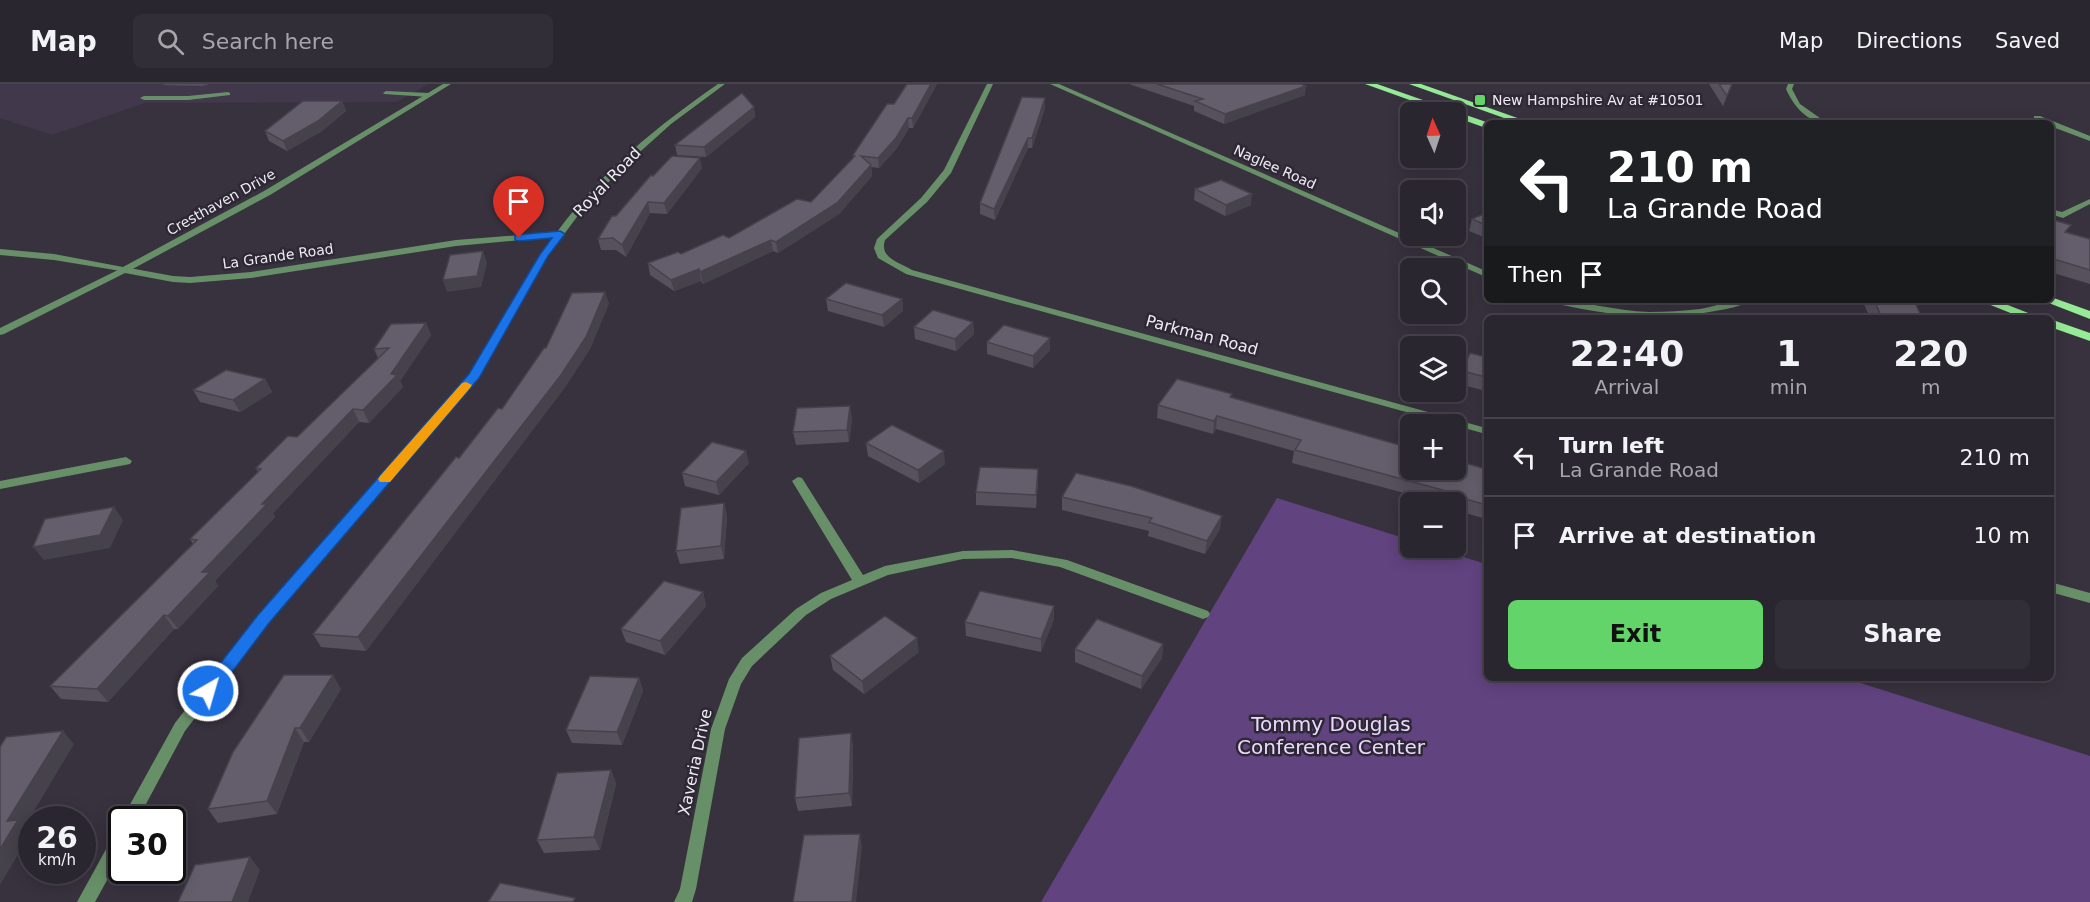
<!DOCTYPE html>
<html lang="en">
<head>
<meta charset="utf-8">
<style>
	:root { --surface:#2a262f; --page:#322e37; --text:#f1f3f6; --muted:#a5a5aa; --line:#46434b; --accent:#63d469 }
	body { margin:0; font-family:"DejaVu Sans",sans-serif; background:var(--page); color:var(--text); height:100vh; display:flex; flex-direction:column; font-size:22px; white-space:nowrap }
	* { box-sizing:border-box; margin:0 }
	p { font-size:20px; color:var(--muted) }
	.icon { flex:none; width:33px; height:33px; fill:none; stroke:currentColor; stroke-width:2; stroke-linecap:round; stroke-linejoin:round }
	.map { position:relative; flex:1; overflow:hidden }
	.drawer { position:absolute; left:1484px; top:231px; width:570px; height:366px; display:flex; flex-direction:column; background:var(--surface); border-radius:9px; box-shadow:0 3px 15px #0003,0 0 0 2px var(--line) }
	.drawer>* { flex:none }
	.banner { position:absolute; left:1484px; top:36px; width:570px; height:183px; border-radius:9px; box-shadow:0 3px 15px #0003,0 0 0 2px var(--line); background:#202124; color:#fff; overflow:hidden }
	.needle { width:39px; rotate:357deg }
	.fabs { position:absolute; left:1400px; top:18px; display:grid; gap:12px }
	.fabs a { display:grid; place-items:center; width:66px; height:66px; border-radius:9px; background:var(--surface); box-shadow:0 3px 15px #0003,0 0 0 2px var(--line); font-size:30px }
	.speed { position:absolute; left:18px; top:722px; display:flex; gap:12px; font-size:30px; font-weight:700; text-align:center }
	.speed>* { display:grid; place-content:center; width:78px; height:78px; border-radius:50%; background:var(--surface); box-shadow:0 3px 15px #0003,0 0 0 2px var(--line); line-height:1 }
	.speed small { font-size:15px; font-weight:400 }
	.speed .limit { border:3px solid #111; border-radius:9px; background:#fff; color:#111 }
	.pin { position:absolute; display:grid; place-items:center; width:51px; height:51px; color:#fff; margin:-62px -26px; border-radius:50% 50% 50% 0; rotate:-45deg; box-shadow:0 0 6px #0007 }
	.pin .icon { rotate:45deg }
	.me { position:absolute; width:66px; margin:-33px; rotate:38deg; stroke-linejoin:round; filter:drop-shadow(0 0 4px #0008) }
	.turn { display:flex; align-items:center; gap:21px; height:126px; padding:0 24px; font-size:27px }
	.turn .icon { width:78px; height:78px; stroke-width:2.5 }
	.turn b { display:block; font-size:42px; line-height:51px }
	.then { display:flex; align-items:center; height:57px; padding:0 24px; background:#0003; gap:12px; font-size:22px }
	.eta { display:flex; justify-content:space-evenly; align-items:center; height:102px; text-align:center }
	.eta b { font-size:36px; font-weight:700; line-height:42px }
	.action { display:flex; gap:12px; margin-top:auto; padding:12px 24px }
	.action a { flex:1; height:69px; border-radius:9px; background:var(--accent); color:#111; font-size:24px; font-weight:700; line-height:69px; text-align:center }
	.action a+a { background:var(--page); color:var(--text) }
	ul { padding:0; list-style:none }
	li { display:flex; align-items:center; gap:18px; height:78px; padding:0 24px; border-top:2px solid var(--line) }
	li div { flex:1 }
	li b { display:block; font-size:22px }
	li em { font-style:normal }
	header { display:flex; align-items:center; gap:36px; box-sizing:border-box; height:84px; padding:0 30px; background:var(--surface); border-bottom:2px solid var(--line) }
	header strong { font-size:28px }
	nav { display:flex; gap:33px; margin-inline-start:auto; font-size:21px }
	.search { width:420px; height:54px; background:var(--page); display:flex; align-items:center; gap:15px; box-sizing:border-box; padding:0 21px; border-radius:9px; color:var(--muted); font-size:22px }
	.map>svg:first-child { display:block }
</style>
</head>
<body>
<header>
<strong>Map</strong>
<div class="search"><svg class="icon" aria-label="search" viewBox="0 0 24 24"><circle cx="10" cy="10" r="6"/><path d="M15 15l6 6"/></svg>Search here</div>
<nav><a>Map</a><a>Directions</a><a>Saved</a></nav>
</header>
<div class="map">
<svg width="2090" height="818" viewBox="0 0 2090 818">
	<rect width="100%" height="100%" fill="#38323f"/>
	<polygon fill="#41384b" points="0,0 428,0 397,18 145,19 52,51 0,34"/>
	<polygon fill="#61437f" points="1277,414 1410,456 1410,464 1434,464 1486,480 1486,594 1845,594 2090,672 2090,818 1041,818"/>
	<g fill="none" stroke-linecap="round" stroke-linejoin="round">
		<g fill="#689068" fill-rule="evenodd">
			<polygon points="386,7 429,9 432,11 429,13 384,10 383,9"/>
			<polygon points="228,8 230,9 230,11 188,16 144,16 140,14 144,12 188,12"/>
			<polygon points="2034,32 2040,32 2090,52 2090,57 2050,42 2050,39 2043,39 2034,36"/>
			<polygon points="2090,115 2090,120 2063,134 2050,130 2050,125 2062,128"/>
		</g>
		<g fill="#689068" fill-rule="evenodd">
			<path d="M718,0H725L671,40L622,84L582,126L548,172L478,294L268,538L185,647L138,735H122L175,639L258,532L470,291L539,172L553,153L456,162L251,194L190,199L173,198L125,189L4,250L0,251V244L124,183L173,192L190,193L251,188L456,156L557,148C602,87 656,43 718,0Z"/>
			<path d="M987,0H993L951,89L927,118L885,156C879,174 899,178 912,186L1486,344V350L906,190L878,174L874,164L877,155L921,114L944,86Z"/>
			<polygon points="1050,0 1059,0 1486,187 1486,193"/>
			<path d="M1788,0H1794L1792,5L1800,20L1827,39C1807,39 1793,21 1786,5Z"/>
			<path d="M1548,216C1582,216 1615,227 1649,228C1666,228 1683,227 1700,225C1717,222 1732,216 1750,216C1741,223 1726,225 1715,227C1660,238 1607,231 1553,219Z"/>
			<polygon points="126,373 132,377 130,380 0,405 0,397"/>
			<polygon points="798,393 802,394 863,491 885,482 963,467 1012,466 1067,476 1208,527 1210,530 1208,533 1203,535 1060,483 1012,474 963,475 888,491 831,515 806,531 752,582 741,600 725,645 696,805 692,818 674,818 680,805 711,645 729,595 742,574 796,525 821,509 852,496 792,397"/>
			<polygon points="2050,498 2090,509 2090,519 2050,508"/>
			<polygon points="122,745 122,769 95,818 77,818 116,747"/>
		</g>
		<polygon fill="#689068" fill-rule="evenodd" points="443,0 451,0 270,111 127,188 54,176 0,171 0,165 54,170 123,183 264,107"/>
		<g fill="#96eb97" fill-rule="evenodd">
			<polygon points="1365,0 1377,0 1489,39 1486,39 1486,44 1483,43 1455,33 1455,28 1443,28"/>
			<polygon points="1409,0 1421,0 1532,39 1518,39"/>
			<polygon points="2051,213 2090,227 2090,235 2041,216 2050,216"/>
			<polygon points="1978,216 1995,216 2041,234 2023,234"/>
			<polygon points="2050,235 2090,249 2090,257 2050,243"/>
		</g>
	</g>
	<g fill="#56515d">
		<polygon points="163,0 210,0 202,2 165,1"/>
		<polygon points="907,0 937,0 913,44 909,44 897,64 879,84 871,83 872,92 839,130 778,169 773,167 703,200 701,197 674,207 650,191 648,179 681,170 729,154 811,118 853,74 853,71 894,20"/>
		<polygon points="1129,0 1301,0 1305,11 1224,40 1194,27 1194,22"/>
		<polygon points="1709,0 1732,0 1723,22"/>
		<polygon points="342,17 346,27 322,47 287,67 269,57 265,47"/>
		<polygon points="754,23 755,33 706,73 677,71 675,61"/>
		<polygon points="1045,24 1032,64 1028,64 995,136 980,130 980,119"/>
		<polygon points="702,84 667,130 650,129 626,173 616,166 601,166 598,155 616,132 653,92"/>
		<polygon points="1195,105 1251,121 1225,132 1194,116"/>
		<polygon points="1486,129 1486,154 1469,147 1472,135"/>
		<polygon points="2050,135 2067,148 2090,155 2090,200 2050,188"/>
		<polygon points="826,215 902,215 903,227 884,243 828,227"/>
		<polygon points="1866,216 1914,216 1922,234 1870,234 1864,220"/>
		<polygon points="609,219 590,265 565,303 366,567 321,563 313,550 459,374 502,325 546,264"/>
		<polygon points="973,238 974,250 956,267 915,255 914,243"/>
		<polygon points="426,239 431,251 400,297 403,303 369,339 359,338 273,429 275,433 215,497 218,502 178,545 174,545 108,618 61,615 50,602 193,460 190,455 258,388 256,384 297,353 378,274 374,265"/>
		<polygon points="987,258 1050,266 1033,284 987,270"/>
		<polygon points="1486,273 1486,307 1459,300 1462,287"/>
		<polygon points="265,295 272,308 240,328 200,318 193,306"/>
		<polygon points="1231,314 1486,385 1486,435 1455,426 1455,418 1438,418 1292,379 1294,367 1216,345 1213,350 1157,334 1158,321"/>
		<polygon points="852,335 849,358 796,361 793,348"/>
		<polygon points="866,359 945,380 919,399 868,372"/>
		<polygon points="749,379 719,411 685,402 682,389"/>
		<polygon points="1038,385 1038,398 1036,424 976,421 976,408"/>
		<polygon points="1062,413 1220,445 1205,470 1148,452 1149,447 1062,426"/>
		<polygon points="724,419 727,432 724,475 680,480 676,467"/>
		<polygon points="703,508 706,522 665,571 626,558 621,545"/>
		<polygon points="1054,535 1041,568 966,552 965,538"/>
		<polygon points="1163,560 1162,574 1141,605 1075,578 1075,565"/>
		<polygon points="919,568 864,610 833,586 830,572"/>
		<polygon points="639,594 643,607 622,661 572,659 566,646"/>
		<polygon points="341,605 309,658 304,658 277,730 218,739 208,725 233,668"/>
		<polygon points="851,649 853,663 852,722 798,727 795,714"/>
		<polygon points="611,686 616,700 600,766 544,769 537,756"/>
	</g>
	<g fill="#46424c">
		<polygon points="931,0 937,0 913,44 912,34"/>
		<polygon points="1306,2 1305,11 1224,40 1225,30"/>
		<polygon points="1045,14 1045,24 1032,64 1032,54"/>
		<polygon points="342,17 346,27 322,47 287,67 283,57"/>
		<polygon points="754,23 755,33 706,73 704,63"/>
		<polygon points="908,34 909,44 897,64 879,84 878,74"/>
		<polygon points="1028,54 1028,64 995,136 994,125"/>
		<polygon points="700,74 702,84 667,130 664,119"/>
		<polygon points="871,81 872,92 839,130 778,169 776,158"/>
		<polygon points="1252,110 1251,121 1225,132 1226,121"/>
		<polygon points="648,118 650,129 626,173 622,161"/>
		<polygon points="771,156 773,167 703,200 700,188"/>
		<polygon points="483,167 487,179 481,203 447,208 443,196"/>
		<polygon points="699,185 701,197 674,207 671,196"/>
		<polygon points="605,208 609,219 590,265 565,303 366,567 358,553"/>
		<polygon points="902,215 903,227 884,243 882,231"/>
		<polygon points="973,238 974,250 956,267 955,255"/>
		<polygon points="426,239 431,251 400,297 403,303 369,339 363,326 391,290"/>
		<polygon points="1050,254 1050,266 1033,284 1033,272"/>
		<polygon points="265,295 272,308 240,328 233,316"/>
		<polygon points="850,322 852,335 849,358 847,346"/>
		<polygon points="353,325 359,338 273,429 275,433 215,497 218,502 178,545 168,532 202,488 262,420"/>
		<polygon points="1217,332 1216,345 1213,350 1214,337"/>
		<polygon points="746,367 749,379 719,411 716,398"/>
		<polygon points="944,367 945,380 919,399 918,386"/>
		<polygon points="1038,385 1038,398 1036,424 1036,411"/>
		<polygon points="724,419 727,432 724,475 721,462"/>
		<polygon points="114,423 123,436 110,464 44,476 33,463"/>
		<polygon points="1222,432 1220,445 1205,470 1207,457"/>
		<polygon points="703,508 706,522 665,571 660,557"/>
		<polygon points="1054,522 1054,535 1041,568 1041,555"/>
		<polygon points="164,531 174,545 108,618 97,605"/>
		<polygon points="917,554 919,568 864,610 862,597"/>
		<polygon points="1163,560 1162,574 1141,605 1142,592"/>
		<polygon points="333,591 341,605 309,658 300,644"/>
		<polygon points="639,594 643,607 622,661 617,648"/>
		<polygon points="295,644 304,658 277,730 267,717"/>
		<polygon points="63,647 74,660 25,742 31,749 0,801 0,765 7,737"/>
		<polygon points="851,649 853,663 852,722 849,709"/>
		<polygon points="611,686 616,700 600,766 594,753"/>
		<polygon points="860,750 862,763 856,818 852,818"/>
		<polygon points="250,773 260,786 248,818 232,818"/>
	</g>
	<g fill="#645e6c" stroke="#46424c" stroke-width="1.5">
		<polygon points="907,0 931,0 912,34 908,34 896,54 878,74 861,72 871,81 837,119 776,158 771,156 700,188 699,185 671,196 648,179 678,168 681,170 723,151 729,154 797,115 811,118 855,72 853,71 887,20 894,20"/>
		<polygon points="1157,0 1301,0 1306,2 1225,30 1195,17 1203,15"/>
		<polygon points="1719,0 1732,0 1727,12"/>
		<polygon points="742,9 754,23 704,63 675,61"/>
		<polygon points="1022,13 1045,14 1032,54 1028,54 994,125 980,119"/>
		<polygon points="303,17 342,17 318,37 283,57 265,47"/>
		<polygon points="672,72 700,74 664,119 648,118 622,161 613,154 598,155 612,132 616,132 651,91 653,92"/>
		<polygon points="1221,96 1252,110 1226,121 1195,105"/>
		<polygon points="1486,129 1486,141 1472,135"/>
		<polygon points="2050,135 2071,141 2065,148 2090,155 2090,186 2050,174"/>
		<polygon points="483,167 477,192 443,196 450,171"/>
		<polygon points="846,199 902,215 882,231 826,215"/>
		<polygon points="605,208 586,253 561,291 358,553 313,550 456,373 459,374 498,324 502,325 544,264 546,264 572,209"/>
		<polygon points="1874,216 1914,216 1922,234 1882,234"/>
		<polygon points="933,226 973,238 955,255 914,243"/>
		<polygon points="426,239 391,290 397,291 363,326 353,325 262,420 267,420 202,488 210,488 168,532 164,531 97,605 50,602 197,456 190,455 261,385 256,384 288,352 297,353 389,264 374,265 391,240"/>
		<polygon points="1004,241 1050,254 1033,272 987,258"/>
		<polygon points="1470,269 1486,273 1486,293 1462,287"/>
		<polygon points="226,286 265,295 233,316 193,306"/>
		<polygon points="1177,295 1232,310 1230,313 1410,364 1410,386 1455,386 1455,376 1486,385 1486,421 1449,410 1450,408 1295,366 1301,356 1217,332 1214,337 1158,321"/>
		<polygon points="850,322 847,346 793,348 797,324"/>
		<polygon points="892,341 944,367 918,386 866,359"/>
		<polygon points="712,358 746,367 716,398 682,389"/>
		<polygon points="980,383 1038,385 1036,411 976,408"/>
		<polygon points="1076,389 1131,402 1222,432 1207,457 1149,438 1152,434 1062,413"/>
		<polygon points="724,419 721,462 676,467 681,424"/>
		<polygon points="114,423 100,451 33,463 45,435"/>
		<polygon points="664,497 703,508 660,557 621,545"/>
		<polygon points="980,507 1054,522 1041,555 965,538"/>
		<polygon points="885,532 917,554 862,597 830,572"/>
		<polygon points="1097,535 1163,560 1142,592 1075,565"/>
		<polygon points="284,591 333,591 300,644 295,644 267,717 208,725 233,668"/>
		<polygon points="590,592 639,594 617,648 566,646"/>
		<polygon points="63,647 7,737 18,736 0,765 0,663 6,653"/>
		<polygon points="851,649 849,709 795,714 799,654"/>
		<polygon points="611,686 594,753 537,756 557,689"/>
		<polygon points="860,750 852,818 793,818 804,751"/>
		<polygon points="250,773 232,818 178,818 195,781"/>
		<polygon points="500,799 575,814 573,818 488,818"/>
	</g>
	<polygon fill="#1a73e8" stroke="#114b97" stroke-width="1.5" points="560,147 565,150 548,172 479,294 269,539 214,612 208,613 202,612 200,607 202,603 258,531 469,290 539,172 552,154 519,157 515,156 515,151"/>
	<polygon fill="#f59e0b" points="466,298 472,301 470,304 390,398 380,398 378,395 380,392 462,299"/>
	<rect fill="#63d469" stroke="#2e2835" stroke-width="2" x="1474" y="10" width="12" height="12" rx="3"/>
	<g text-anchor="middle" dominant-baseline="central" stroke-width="5" stroke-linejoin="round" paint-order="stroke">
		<g font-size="14" fill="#edeaf2" stroke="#2e2835" text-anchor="start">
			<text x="1492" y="16">New Hampshire Av at #10501</text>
		</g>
		<g font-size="14" fill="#edeaf2" stroke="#2e2835">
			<text transform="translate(1275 83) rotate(24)">Naglee Road</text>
			<text transform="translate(221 118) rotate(-29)">Cresthaven Drive</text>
			<text transform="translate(278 172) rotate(-8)">La Grande Road</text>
		</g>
		<g font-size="16" fill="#edeaf2" stroke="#2e2835">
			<text transform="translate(607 98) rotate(-46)">Royal Road</text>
			<text transform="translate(1202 251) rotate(15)">Parkman Road</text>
			<text transform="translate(695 678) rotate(-78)">Xaveria Drive</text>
		</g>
		<g font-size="20" fill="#ead9ff" stroke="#2e2835">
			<text x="1331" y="640">Tommy Douglas<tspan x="1331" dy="23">Conference Center</tspan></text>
		</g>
	</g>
</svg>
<div class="fabs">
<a><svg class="needle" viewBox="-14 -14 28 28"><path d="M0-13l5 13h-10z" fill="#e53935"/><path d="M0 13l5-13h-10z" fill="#a5a5aa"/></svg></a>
<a><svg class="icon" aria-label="sound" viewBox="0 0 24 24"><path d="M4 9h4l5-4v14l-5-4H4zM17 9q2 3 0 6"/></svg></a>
<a><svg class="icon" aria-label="search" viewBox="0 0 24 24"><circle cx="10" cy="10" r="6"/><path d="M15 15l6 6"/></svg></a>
<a><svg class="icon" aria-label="layers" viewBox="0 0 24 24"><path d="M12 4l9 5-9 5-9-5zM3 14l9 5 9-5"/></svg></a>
<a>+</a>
<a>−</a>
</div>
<div class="speed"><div>26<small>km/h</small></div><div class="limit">30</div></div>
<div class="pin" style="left:519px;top:154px;background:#d93025"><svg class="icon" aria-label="arrive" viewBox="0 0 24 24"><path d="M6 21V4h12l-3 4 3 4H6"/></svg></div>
<svg class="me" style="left:208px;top:607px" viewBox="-20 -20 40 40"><circle r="17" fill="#1a73e8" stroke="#fff" stroke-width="3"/><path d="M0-11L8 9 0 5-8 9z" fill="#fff"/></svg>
<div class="banner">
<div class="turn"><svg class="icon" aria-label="left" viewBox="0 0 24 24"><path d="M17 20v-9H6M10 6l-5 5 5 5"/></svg><div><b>210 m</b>La Grande Road</div></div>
<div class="then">Then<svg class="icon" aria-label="arrive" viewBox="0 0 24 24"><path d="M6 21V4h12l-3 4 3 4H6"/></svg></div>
</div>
<section class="drawer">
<div class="eta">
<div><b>22:40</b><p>Arrival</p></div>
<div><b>1</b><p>min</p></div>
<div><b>220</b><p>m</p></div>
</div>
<ul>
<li><svg class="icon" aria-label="left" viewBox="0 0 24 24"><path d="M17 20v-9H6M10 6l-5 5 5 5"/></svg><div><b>Turn left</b><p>La Grande Road</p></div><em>210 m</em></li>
<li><svg class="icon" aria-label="arrive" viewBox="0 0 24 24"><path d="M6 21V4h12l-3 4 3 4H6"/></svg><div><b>Arrive at destination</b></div><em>10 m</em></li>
</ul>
<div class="action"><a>Exit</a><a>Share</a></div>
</section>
</div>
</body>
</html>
